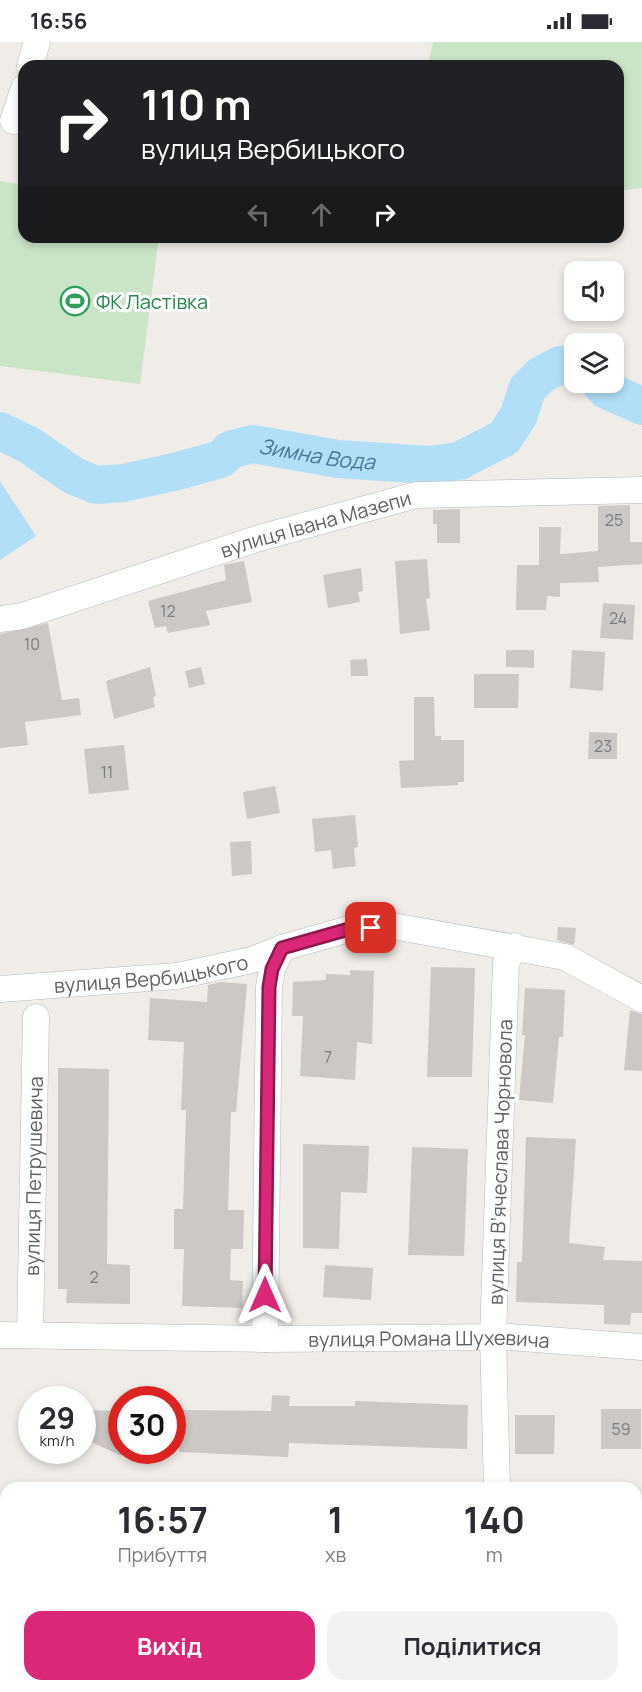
<!DOCTYPE html>
<html lang="uk">
<head>
<meta charset="utf-8">
<style>
	:root { --surface:#fff; --page:#f2f2f3; --text:#2b2b33; --muted:#7c7c81; --accent:#db2777 }
	body { margin:0; font-family:Manrope,sans-serif; background:var(--page); color:var(--text); height:100vh; display:flex; flex-direction:column; font-size:22px; white-space:nowrap }
	* { box-sizing:border-box; margin:0 }
	p { font-size:20px; color:var(--muted) }
	.icon { flex:none; width:33px; height:33px; fill:none; stroke:currentColor; stroke-width:2; stroke-linecap:round; stroke-linejoin:round }
	.map { position:relative; flex:1; overflow:hidden }
	.details { position:absolute; left:0px; top:1440px; width:642px; height:210px; display:flex; flex-direction:column; background:var(--surface); border-radius:18px 18px 0 0; box-shadow:0 3px 9px #0003 }
	.details>* { flex:none }
	.hud { position:absolute; left:18px; top:18px; width:606px; height:183px; border-radius:18px; box-shadow:0 3px 9px #0003; background:#202124; color:#fff; overflow:hidden }
	.tools { position:absolute; left:564px; top:219px; display:grid; gap:12px }
	.tools a { display:grid; place-items:center; width:60px; height:60px; border-radius:12px; background:var(--surface); box-shadow:0 3px 9px #0003; font-size:30px }
	.speed { position:absolute; left:18px; top:1344px; display:flex; gap:12px; font-size:30px; font-weight:700; text-align:center }
	.speed>* { display:grid; place-content:center; width:78px; height:78px; border-radius:50%; background:var(--surface); box-shadow:0 3px 9px #0003; line-height:1 }
	.speed small { font-size:15px; font-weight:400 }
	.speed .limit { border:9px solid #d22; background:#fff; color:#111 }
	.pin { position:absolute; display:grid; place-items:center; width:51px; height:51px; color:#fff; margin:-26px; border-radius:12px; box-shadow:0 3px 9px #0006 }
	.me { position:absolute; width:66px; margin:-33px; rotate:0deg; stroke-linejoin:round; filter:drop-shadow(0 0 4px #0008) }
	.turn { display:flex; align-items:center; gap:21px; height:126px; padding:0 24px; font-size:27px }
	.turn .icon { width:78px; height:78px; stroke-width:2.5 }
	.turn b { display:block; font-size:42px; line-height:51px }
	.lanes { display:flex; align-items:center; height:57px; padding:0 24px; background:#0003; justify-content:center; gap:30px; direction:ltr }
	.lanes .off { opacity:.35 }
	.eta { display:flex; justify-content:space-evenly; align-items:center; height:102px; text-align:center }
	.eta b { font-size:36px; font-weight:700; line-height:42px }
	.button { display:flex; gap:12px; margin-top:auto; padding:12px 24px }
	.button a { flex:1; height:69px; border-radius:18px; background:var(--accent); color:#fff; font-size:24px; font-weight:700; line-height:69px; text-align:center }
	.button a+a { background:var(--page); color:var(--text) }
	.status { display:flex; justify-content:space-between; align-items:center; height:42px; padding:0 30px; background:var(--surface); direction:ltr }
	.status svg { height:16px; fill:currentColor }
	.map>svg:first-child { display:block }
</style>
</head>
<body>
<div class="status"><b>16:56</b><svg viewBox="0 0 49 12"><path d="M0 12V9h3v3zM5 12V6h3v6zM10 12V3h3v9zM15 12V0h3v12zM26 1h20v11H26zM47 4h2v5h-2z"/></svg></div>
<div class="map">
<svg width="642" height="1650" viewBox="0 0 642 1650">
	<rect width="100%" height="100%" fill="#f0ede8"/>
	<g fill="#cae4c8">
		<polygon points="433,0 642,0 642,146 618,149 618,24 428,24"/>
		<polygon points="0,139 24,143 24,195 159,195 140,342 0,324"/>
	</g>
	<polygon fill="#b1dff7" points="0,439 36,494 0,518"/>
	<g fill="none" stroke-linecap="round" stroke-linejoin="round">
		<g stroke="#b1dff7" stroke-width="38">
			<polyline points="599,340 606,348 642,364"/>
			<path id="s1" d="M0,389L29,403L74,434L96,443L123,441L174,430L221,417L230,408L253,402L338,417L429,423L459,419L504,396L519,373L527,347L541,333L560,323L574,324"/>
		</g>
	</g>
	<g fill="#cbc8c5">
		<polygon points="630,463 630,500 642,500 642,522 598,525 599,540 560,541 560,555 547,554 546,568 516,568 517,523 539,523 539,485 561,485 560,512 598,509 598,464"/>
		<polygon points="460,467 460,501 437,501 437,482 433,482 433,468"/>
		<polygon points="427,517 430,556 426,557 430,588 400,592 395,519"/>
		<polygon points="244,519 252,560 206,569 210,583 168,591 166,584 155,586 148,559 226,538 224,523"/>
		<polygon points="361,526 363,549 358,550 360,560 328,566 323,533"/>
		<polygon points="603,561 635,563 633,598 600,596"/>
		<polygon points="48,581 62,658 79,656 81,673 25,680 28,703 0,706 0,592"/>
		<polygon points="506,608 534,608 534,626 506,625"/>
		<polygon points="572,608 605,610 603,649 570,646"/>
		<polygon points="367,617 368,634 351,634 350,618"/>
		<polygon points="150,625 156,654 153,655 155,665 114,677 106,639"/>
		<polygon points="201,625 205,642 189,646 185,629"/>
		<polygon points="474,632 519,632 518,666 474,666"/>
		<polygon points="414,655 434,655 435,694 441,694 441,698 464,698 464,740 458,740 458,743 401,746 399,719 414,718"/>
		<polygon points="589,690 617,691 617,717 588,717"/>
		<polygon points="124,703 129,748 89,752 84,707"/>
		<polygon points="275,744 280,771 247,777 243,750"/>
		<polygon points="355,773 358,805 354,806 356,824 333,827 331,808 315,810 312,777"/>
		<polygon points="251,799 252,832 232,834 230,800"/>
		<polygon points="558,885 576,886 574,903 557,898"/>
		<polygon points="431,925 475,926 472,1035 427,1035"/>
		<polygon points="350,928 374,929 372,1002 357,1000 355,1038 300,1034 303,974 292,974 293,940 326,938 326,932 350,933"/>
		<polygon points="221,940 247,942 236,1070 231,1070 228,1168 244,1168 243,1207 231,1207 230,1238 243,1239 242,1266 182,1264 184,1207 174,1207 174,1167 183,1167 186,1068 181,1068 184,1000 148,998 150,956 207,960 208,943"/>
		<polygon points="525,946 565,948 563,995 559,995 553,1061 519,1058 525,993 522,993"/>
		<polygon points="630,968 642,972 642,1029 624,1028"/>
		<polygon points="58,1026 109,1027 107,1222 130,1223 130,1262 66,1261 67,1247 58,1247"/>
		<polygon points="526,1095 576,1097 569,1201 605,1205 603,1218 642,1219 642,1271 631,1271 630,1283 604,1282 604,1263 516,1260 517,1220 522,1220"/>
		<polygon points="303,1102 369,1104 367,1151 341,1150 339,1207 303,1206"/>
		<polygon points="412,1105 468,1107 464,1214 408,1213"/>
		<polygon points="325,1223 373,1226 371,1258 323,1255"/>
		<polygon points="272,1353 290,1354 289,1364 355,1364 355,1359 468,1363 467,1407 289,1401 288,1415 179,1410 180,1368 271,1369"/>
		<rect x="601" y="1367" width="40" height="40"/>
		<polygon points="82,1368 122,1369 122,1414 82,1396"/>
		<polygon points="515,1373 555,1373 554,1412 515,1412"/>
	</g>
	<g fill="none" stroke-linecap="round" stroke-linejoin="round">
		<g stroke="#b5b8bb" stroke-width="27">
			<g id="street">
				<polyline points="30,24 37,0"/>
				<polyline points="13,79 24,46"/>
				<path id="s2" d="M0,577L22,574L256,497L416,453L642,448"/>
				<path id="s3" d="M0,947L177,934L252,918L282,906L349,887L393,884L565,915L642,957"/>
				<path id="s4" d="M0,1293L265,1297L509,1295L642,1305"/>
				<path id="s5" d="M30,1293L36,975"/>
				<polyline points="265,1297 269,945 272,927 282,906"/>
				<polyline points="497,1446 493,1295 506,921 515,904"/>
				<polyline points="0,1549 6,1549"/>
				<polyline points="636,1560 642,1560"/>
				<polyline points="31,1650 31,1644"/>
				<polyline points="244,1650 244,1644"/>
			</g>
		</g>
		<use href="#street" stroke="#fff" stroke-width="26"/>
	</g>
	<g fill="none" stroke-linecap="round" stroke-linejoin="round">
		<g stroke="#8e194d" stroke-width="15">
			<polyline id="route" points="265,1253 269,945 272,927 282,906 349,887 371,886"/>
		</g>
		<use href="#route" stroke="#db2777" stroke-width="10"/>
	</g>
	<defs>
		<g id="stadium-ring" transform="scale(1.5)"><circle r="9.5" fill="#fff" stroke="#2e9e5b" stroke-width="1.5"/><path d="M0-5a6.5 5 0 1 0 0 10a6.5 5 0 1 0 0-10ZM-3.5-1.8h7v3.6h-7Z" fill="#2e9e5b"/></g>
	</defs>
	<g fill-rule="evenodd">
		<use href="#stadium-ring" x="75" y="259"/>
	</g>
	<g text-anchor="middle" dominant-baseline="central" stroke-width="6" stroke-linejoin="round" paint-order="stroke">
		<g font-size="16" fill="#7a7c7e">
			<text x="614" y="478">25</text>
			<text x="168" y="569">12</text>
			<text x="618" y="576">24</text>
			<text x="32" y="602">10</text>
			<text x="603" y="704">23</text>
			<text x="107" y="730">11</text>
			<text x="328" y="1015">7</text>
			<text x="94" y="1235">2</text>
			<text x="621" y="1387">59</text>
		</g>
		<g font-size="20" fill="#27864d" stroke="#fff" text-anchor="start">
			<text x="96" y="259">ФК Ластівка</text>
		</g>
		<g font-size="20" fill="#5f6367" stroke="#fff">
			<text stroke="none"><textPath href="#s2" startOffset="330">вулиця Івана Мазепи</textPath></text>
			<text stroke="none"><textPath href="#s3" startOffset="152">вулиця Вербицького</textPath></text>
			<text transform="translate(500 1120) rotate(-88)">вулиця Вʼячеслава Чорновола</text>
			<text stroke="none"><textPath href="#s5" startOffset="159">вулиця Петрушевича</textPath></text>
			<text stroke="none"><textPath href="#s4" startOffset="429">вулиця Романа Шухевича</textPath></text>
		</g>
		<g font-size="21" font-style="italic" fill="#477697" stroke="#fff">
			<text stroke="none"><textPath href="#s1" startOffset="340">Зимна Вода</textPath></text>
		</g>
	</g>
</svg>
<div class="tools">
<a><svg class="icon" aria-label="sound" viewBox="0 0 24 24"><path d="M4 9h4l5-4v14l-5-4H4zM17 9q2 3 0 6"/></svg></a>
<a><svg class="icon" aria-label="layers" viewBox="0 0 24 24"><path d="M12 4l9 5-9 5-9-5zM3 14l9 5 9-5"/></svg></a>
</div>
<div class="speed"><div>29<small>km/h</small></div><div class="limit">30</div></div>
<div class="pin" style="left:371px;top:886px;background:#d93025"><svg class="icon" aria-label="arrive" viewBox="0 0 24 24"><path d="M6 21V4h12l-3 4 3 4H6"/></svg></div>
<svg class="me" style="left:265px;top:1253px" viewBox="-20 -20 40 40"><path d="M0-17L14 15 0 8-14 15z" fill="#db2777" stroke="#fff" stroke-width="4"/></svg>
<div class="hud">
<div class="turn"><svg class="icon" aria-label="right" viewBox="0 0 24 24"><path d="M7 20v-9h11M14 6l5 5-5 5"/></svg><div><b>110 m</b>вулиця Вербицького</div></div>
<div class="lanes"><svg class="icon off" aria-label="left" viewBox="0 0 24 24"><path d="M17 20v-9H6M10 6l-5 5 5 5"/></svg><svg class="icon off" aria-label="ahead" viewBox="0 0 24 24"><path d="M12 20V5M6 11l6-6 6 6"/></svg><svg class="icon" aria-label="right" viewBox="0 0 24 24"><path d="M7 20v-9h11M14 6l5 5-5 5"/></svg></div>
</div>
<section class="details">
<div class="eta">
<div><b>16:57</b><p>Прибуття</p></div>
<div><b>1</b><p>хв</p></div>
<div><b>140</b><p>m</p></div>
</div>
<div class="button"><a>Вихід</a><a>Поділитися</a></div>
</section>
</div>
</body>
</html>
